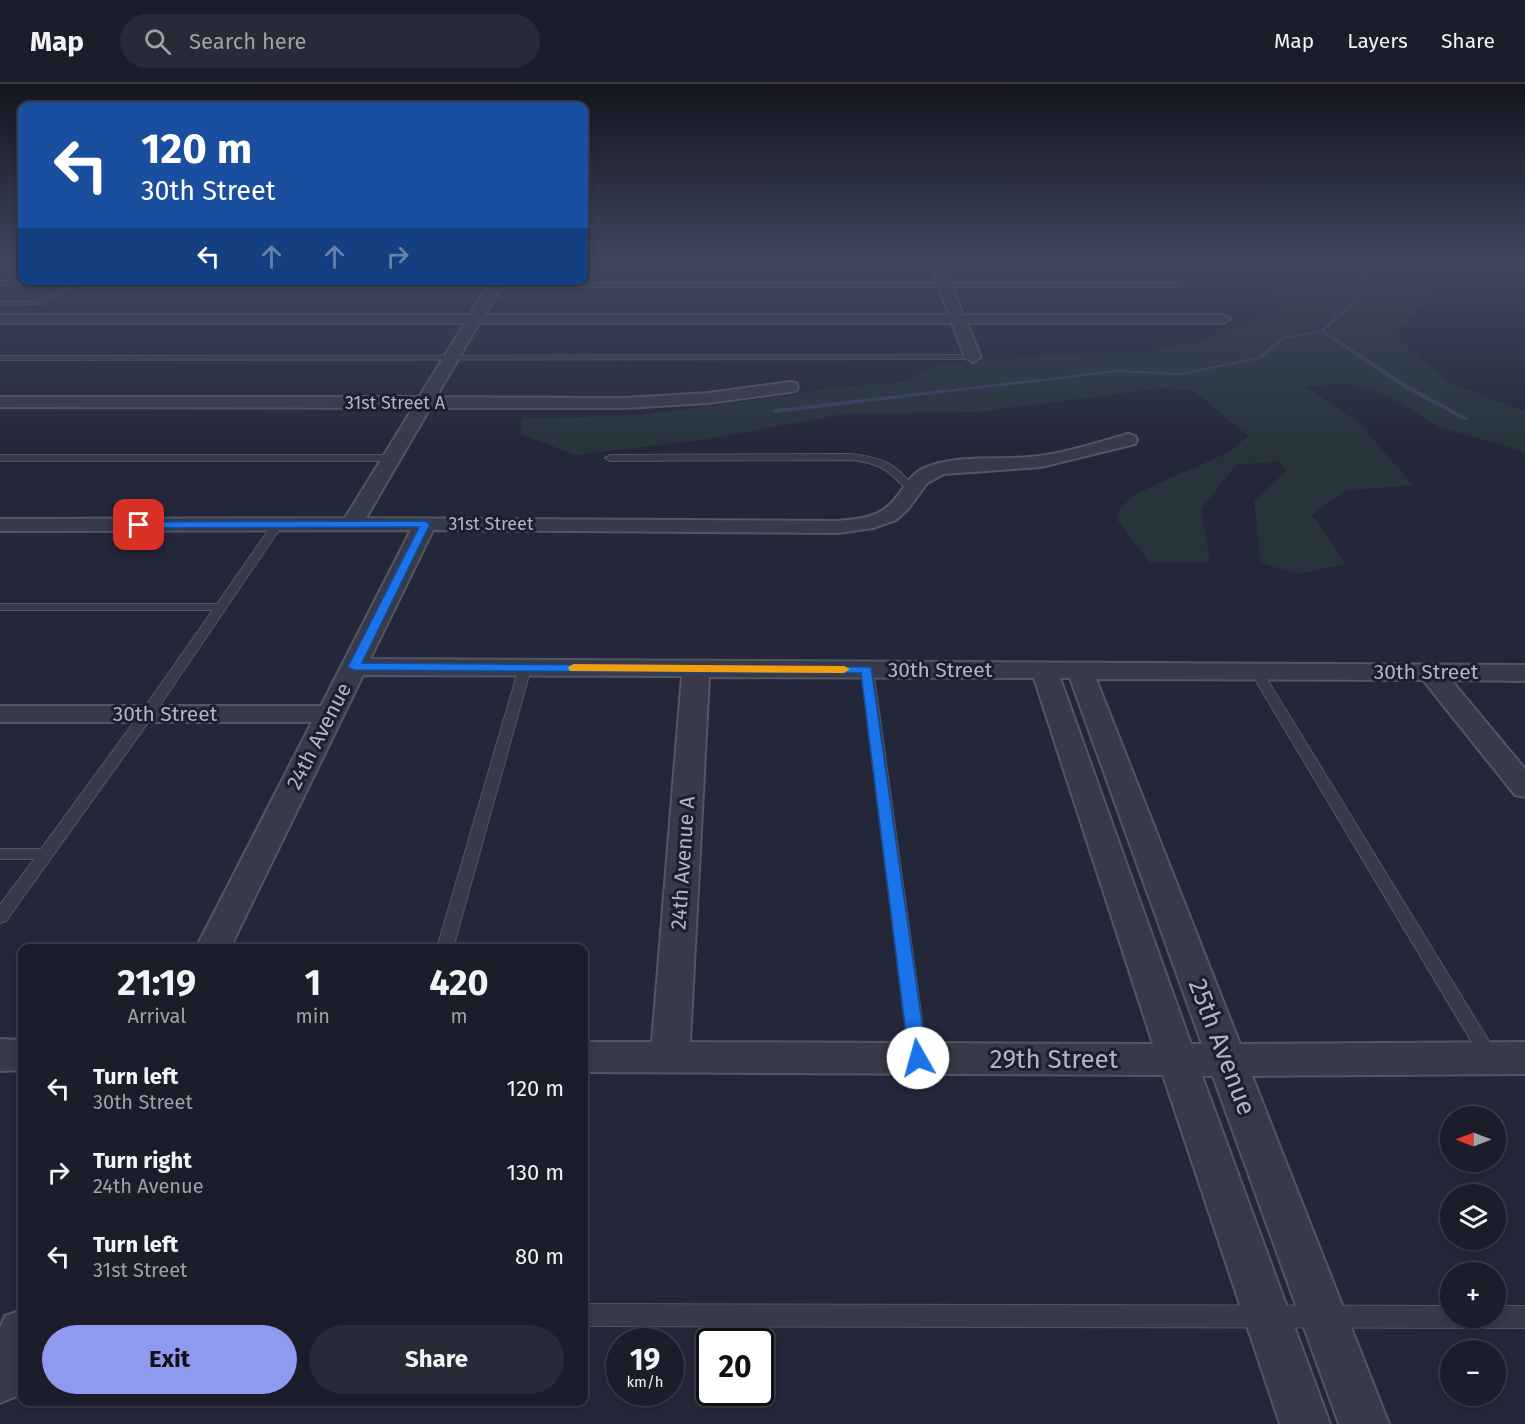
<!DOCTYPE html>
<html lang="en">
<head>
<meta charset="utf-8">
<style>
	:root { --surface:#1b1d2b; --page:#282a37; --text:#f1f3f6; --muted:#a0a2a9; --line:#393b47; --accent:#8f99ee }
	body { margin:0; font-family:"Fira Sans",sans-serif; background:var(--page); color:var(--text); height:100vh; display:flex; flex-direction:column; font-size:22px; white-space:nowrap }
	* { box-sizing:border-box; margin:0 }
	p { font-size:20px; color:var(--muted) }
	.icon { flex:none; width:33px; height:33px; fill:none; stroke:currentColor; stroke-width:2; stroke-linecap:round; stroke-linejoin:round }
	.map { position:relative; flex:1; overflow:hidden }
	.panel { position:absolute; left:18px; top:860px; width:570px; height:462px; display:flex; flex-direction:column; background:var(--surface); border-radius:12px; box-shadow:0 3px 9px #0003,0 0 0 2px var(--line) }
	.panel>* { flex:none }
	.guide { position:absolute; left:18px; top:18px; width:570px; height:183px; border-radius:12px; box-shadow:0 3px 9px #0003,0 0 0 2px var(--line); background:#1a4fa0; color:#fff; overflow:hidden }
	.needle { width:39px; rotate:270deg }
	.fabs { position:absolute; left:1440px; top:1022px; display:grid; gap:12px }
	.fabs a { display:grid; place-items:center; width:66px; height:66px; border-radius:50%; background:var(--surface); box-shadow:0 3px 9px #0003,0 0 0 2px var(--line); font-size:30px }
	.speed { position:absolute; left:606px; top:1244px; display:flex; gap:12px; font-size:30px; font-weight:700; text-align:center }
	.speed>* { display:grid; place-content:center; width:78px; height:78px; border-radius:50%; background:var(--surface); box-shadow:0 3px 9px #0003,0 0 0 2px var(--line); line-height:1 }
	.speed small { font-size:15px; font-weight:400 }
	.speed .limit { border:3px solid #111; border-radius:9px; background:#fff; color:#111 }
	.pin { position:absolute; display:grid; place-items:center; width:51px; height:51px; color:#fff; margin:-26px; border-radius:12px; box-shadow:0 3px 9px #0006 }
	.me { position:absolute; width:66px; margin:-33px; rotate:353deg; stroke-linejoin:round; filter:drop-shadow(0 0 4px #0008) }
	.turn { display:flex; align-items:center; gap:21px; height:126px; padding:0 24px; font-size:27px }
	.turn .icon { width:78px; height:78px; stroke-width:2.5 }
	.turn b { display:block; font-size:42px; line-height:51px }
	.lanes { display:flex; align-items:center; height:57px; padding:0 24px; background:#0003; justify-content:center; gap:30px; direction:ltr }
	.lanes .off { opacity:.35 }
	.eta { display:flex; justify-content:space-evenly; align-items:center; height:102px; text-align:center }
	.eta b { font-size:36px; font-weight:700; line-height:42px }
	.action { display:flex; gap:12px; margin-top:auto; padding:12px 24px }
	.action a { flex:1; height:69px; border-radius:36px; background:var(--accent); color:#111; font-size:24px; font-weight:700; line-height:69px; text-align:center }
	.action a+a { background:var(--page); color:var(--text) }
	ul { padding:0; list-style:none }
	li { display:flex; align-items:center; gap:18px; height:84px; padding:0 24px }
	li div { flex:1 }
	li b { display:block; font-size:22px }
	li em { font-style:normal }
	header { display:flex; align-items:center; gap:36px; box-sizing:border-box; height:84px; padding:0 30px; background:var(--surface); border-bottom:2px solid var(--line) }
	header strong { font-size:28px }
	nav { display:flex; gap:33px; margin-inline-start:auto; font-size:21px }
	.search { width:420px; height:54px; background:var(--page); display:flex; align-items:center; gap:15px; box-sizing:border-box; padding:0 21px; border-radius:33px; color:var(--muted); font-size:22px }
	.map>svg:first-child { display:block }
</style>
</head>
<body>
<header>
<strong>Map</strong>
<div class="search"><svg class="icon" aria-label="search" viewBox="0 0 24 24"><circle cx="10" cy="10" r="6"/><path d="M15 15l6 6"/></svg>Search here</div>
<nav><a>Map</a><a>Layers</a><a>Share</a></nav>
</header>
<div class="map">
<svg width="1525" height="1340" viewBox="0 0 1525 1340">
	<rect width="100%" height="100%" fill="#242739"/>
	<polygon fill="#27343b" points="1245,178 1525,178 1525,197 1469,188 1427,186 1437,203 1394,253 1452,300 1525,327 1525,368 1439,343 1392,314 1347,299 1306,303 1359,339 1413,401 1344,407 1312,431 1346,480 1298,490 1261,479 1254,418 1285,388 1280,377 1236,381 1201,425 1210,478 1149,478 1115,433 1131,412 1229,368 1248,352 1194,307 1165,304 976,328 843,330 709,355 575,371 521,350 522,335 640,331 786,312 827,304 901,298 935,282 1038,272 1162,266 1209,255 1280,224 1278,211 1243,184"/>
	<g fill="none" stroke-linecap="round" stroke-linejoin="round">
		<polygon fill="#3b4060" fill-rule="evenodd" points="1373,178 1378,178 1366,188 1371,203 1325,247 1407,301 1468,334 1468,336 1464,336 1403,303 1321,248 1285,255 1261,275 1180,291 1119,288 775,329 772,327 775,325 1119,286 1180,289 1257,273 1282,253 1321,246 1368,202 1362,188"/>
		<g stroke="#535564" stroke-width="2">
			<g id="service">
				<polygon points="81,196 78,199 1182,199 1185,201 1182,203 80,203 77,200 42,220 0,221 0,217 39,217 70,199 0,201 0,197"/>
				<polygon points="976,271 976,275 973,275 0,276 0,272"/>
				<path d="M851,370C882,373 896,380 916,405L908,407C888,386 880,379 851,376L610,377L605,374L610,371Z"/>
				<polygon points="0,371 393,371 398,374 393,377 0,377"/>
				<polygon points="278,437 283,440 152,633 6,837 0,839 0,821 34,775 0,775 0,765 41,765 142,627 213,526 0,526 0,520 217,520 274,438"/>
				<polygon points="525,580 531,584 453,864 437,864 519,584"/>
				<polygon points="867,581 873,585 927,973 924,978 918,980 912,978 909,973 861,585"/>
				<polygon points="1256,583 1262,587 1495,967 1498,972 1495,977 1489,979 1483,977 1250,587"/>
				<polygon points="584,1220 1450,1222 1450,1233 1496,1233 1496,1222 1525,1222 1525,1244 584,1242"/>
			</g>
		</g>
		<g stroke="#535564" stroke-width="4">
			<g id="minor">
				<path d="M929,178H942L963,231H1223L1230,235L1223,239H967L981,273L973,278L965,273L952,239H479L436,313L624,314L708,309L790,298L796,299L798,303L796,307L790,308L708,319L624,324H430L366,434L838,437C853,435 869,435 883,426C904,413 904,389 932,381C964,371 997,376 1029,373C1063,370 1095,359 1128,350L1135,352L1137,356L1135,360L1041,383L944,390L927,399L908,425L896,436L873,444L838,449L433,446L370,575L1525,581V597L1451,596L1525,685V713L1515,711L1423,596L1096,595L1240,960L1525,958V990L1252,992L1389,1340H1339L1213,992H1202L1330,1340H1280L1163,991L584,988V958H652L682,592L363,591L230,864H196L312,638H0V622H321L411,446L0,447V435L345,434L413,324L0,323V313H419L465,239H0V231H470L491,196H505L485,231H949ZM709,593L1034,594L1153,960L690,958ZM1060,594H1070L1202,960H1191Z"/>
				<polygon points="0,955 22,956 22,986 0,987"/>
				<polygon points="22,1226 22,1300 17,1312 0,1319 0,1244 5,1232"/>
			</g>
		</g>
		<g stroke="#535564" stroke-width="3">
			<polygon id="secondary" points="0,178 14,178 0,186"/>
		</g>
		<use href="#service" fill="#383a49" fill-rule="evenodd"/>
		<use href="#minor" fill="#383a49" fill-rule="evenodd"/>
		<use href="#secondary" fill="#46485c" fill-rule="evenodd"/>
	</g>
	<linearGradient id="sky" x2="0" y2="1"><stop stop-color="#14151f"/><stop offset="0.49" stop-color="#3f475f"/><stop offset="1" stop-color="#3f475f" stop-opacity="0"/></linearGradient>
	<rect width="1525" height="366" fill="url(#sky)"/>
	<polygon fill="#1a73e8" stroke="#114b97" stroke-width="1.5" points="425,437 430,440 362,579 871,583 927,974 925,979 918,981 912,979 909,974 861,589 354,586 348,583 419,443 139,444 134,441 139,438"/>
	<polygon fill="#f59e0b" points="574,580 844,582 850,585 844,589 570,587 568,584 570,582"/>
	<g text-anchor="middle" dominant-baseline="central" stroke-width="6" stroke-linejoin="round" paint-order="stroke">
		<g font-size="18" fill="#b3b5c5" stroke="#1d1f2e">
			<text x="395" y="319">31st Street A</text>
			<text x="491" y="440">31st Street</text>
		</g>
		<g font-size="21" fill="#b3b5c5" stroke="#1d1f2e">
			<text x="940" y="586">30th Street</text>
			<text x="1426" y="588">30th Street</text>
			<text x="165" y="630">30th Street</text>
			<text transform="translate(319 652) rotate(-63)">24th Avenue</text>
			<text transform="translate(683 779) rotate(-86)">24th Avenue A</text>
		</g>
		<g font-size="26" fill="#b3b5c5" stroke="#1d1f2e">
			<text transform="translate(1222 963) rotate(69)">25th Avenue</text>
			<text x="1054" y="975">29th Street</text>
		</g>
	</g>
</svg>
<div class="fabs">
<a><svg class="needle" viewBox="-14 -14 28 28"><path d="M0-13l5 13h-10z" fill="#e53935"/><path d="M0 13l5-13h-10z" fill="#a0a2a9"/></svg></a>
<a><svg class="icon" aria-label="layers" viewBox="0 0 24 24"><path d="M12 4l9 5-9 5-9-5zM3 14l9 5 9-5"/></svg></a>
<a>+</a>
<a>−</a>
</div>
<div class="speed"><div>19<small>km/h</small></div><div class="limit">20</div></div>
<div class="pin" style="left:139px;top:441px;background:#d93025"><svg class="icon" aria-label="arrive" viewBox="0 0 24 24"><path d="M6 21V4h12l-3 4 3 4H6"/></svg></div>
<svg class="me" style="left:918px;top:974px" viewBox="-20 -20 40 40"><circle r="19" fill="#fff"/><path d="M0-13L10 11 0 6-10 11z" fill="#1a73e8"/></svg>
<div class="guide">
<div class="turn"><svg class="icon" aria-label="left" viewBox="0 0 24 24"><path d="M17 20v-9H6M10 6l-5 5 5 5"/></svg><div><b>120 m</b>30th Street</div></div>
<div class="lanes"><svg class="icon" aria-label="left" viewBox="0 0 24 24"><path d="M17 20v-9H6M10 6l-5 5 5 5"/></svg><svg class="icon off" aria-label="ahead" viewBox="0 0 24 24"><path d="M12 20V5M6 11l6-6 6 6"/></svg><svg class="icon off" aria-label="ahead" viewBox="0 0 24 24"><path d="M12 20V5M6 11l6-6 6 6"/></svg><svg class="icon off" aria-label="right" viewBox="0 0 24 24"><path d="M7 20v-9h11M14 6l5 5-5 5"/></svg></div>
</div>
<section class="panel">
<div class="eta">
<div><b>21:19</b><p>Arrival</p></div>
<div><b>1</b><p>min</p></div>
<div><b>420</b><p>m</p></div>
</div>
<ul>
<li><svg class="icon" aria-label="left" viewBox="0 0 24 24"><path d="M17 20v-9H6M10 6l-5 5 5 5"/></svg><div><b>Turn left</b><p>30th Street</p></div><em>120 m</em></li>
<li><svg class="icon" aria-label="right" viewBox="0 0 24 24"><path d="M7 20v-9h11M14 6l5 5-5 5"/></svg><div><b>Turn right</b><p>24th Avenue</p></div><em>130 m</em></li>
<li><svg class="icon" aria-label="left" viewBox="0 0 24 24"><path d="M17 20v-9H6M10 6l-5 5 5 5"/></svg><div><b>Turn left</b><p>31st Street</p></div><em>80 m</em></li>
</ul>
<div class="action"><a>Exit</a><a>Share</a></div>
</section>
</div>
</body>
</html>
